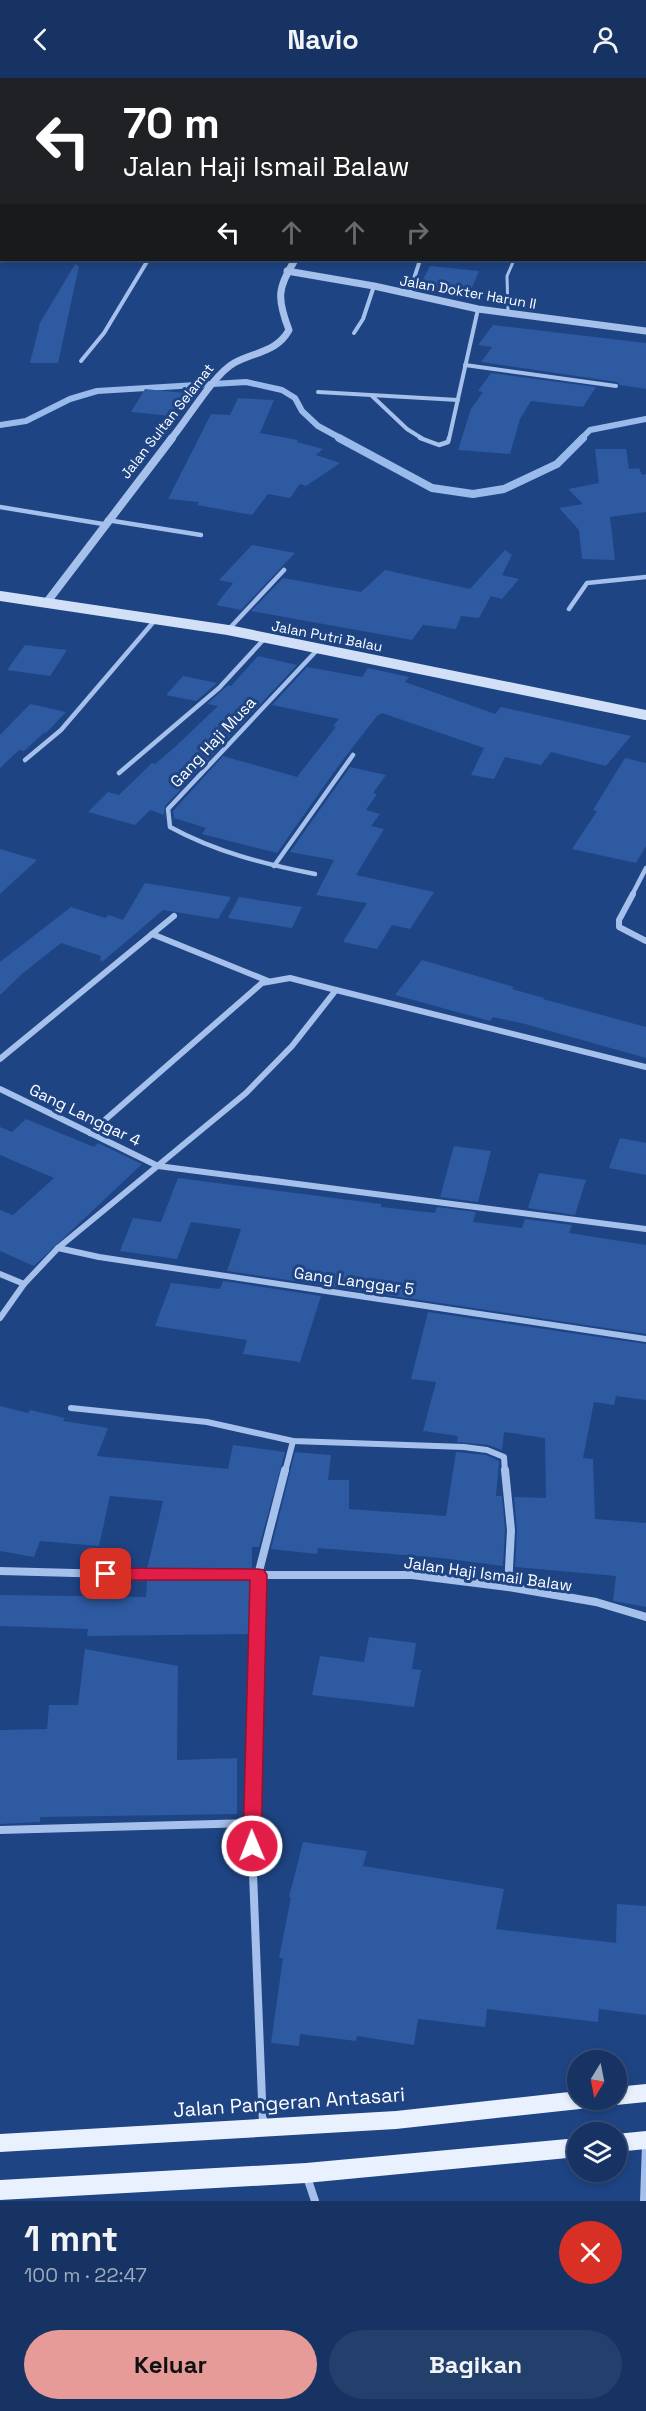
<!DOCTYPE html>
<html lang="id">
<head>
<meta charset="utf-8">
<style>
	:root { --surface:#163363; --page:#233f6c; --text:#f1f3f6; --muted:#9eaabe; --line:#354e78; --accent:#e69b98 }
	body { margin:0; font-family:"Space Grotesk",sans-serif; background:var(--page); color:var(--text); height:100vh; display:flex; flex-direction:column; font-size:22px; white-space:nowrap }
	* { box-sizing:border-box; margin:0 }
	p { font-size:20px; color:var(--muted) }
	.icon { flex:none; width:33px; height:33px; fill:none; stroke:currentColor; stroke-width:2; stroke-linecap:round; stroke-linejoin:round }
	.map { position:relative; height:2123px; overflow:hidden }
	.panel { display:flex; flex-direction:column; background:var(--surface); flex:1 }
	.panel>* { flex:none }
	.guide { position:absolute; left:0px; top:0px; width:646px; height:183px; box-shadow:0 3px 9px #0003,0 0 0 2px var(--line); background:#202124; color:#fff; overflow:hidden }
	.needle { width:39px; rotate:190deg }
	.controls { position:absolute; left:567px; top:1972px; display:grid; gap:12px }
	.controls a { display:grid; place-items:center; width:60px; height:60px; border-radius:50%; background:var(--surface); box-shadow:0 3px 9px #0003,0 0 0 2px var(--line); font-size:30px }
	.pin { position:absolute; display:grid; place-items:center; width:51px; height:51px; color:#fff; margin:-26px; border-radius:12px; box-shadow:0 3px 9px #0006 }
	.me { position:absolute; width:66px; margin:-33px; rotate:359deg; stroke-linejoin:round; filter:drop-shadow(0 0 4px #0008) }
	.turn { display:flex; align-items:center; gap:21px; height:126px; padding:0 24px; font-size:27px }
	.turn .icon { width:78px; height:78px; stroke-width:2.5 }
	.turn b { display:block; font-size:42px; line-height:51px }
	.lanes { display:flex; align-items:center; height:57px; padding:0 24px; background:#0003; justify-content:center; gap:30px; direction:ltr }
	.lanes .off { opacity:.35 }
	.round { display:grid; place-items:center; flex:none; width:63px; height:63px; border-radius:32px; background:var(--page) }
	.headline { display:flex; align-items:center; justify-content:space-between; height:102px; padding:0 24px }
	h1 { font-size:36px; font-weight:600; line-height:45px }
	.action { display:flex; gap:12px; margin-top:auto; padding:12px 24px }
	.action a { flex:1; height:69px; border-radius:36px; background:var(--accent); color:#111; font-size:24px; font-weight:600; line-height:69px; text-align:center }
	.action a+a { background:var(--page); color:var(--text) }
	header { display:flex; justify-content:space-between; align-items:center; height:78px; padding:0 24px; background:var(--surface); font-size:27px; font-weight:600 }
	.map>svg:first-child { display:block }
</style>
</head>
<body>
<header><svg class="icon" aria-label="back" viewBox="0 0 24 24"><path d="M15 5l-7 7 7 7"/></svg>Navio<svg class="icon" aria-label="person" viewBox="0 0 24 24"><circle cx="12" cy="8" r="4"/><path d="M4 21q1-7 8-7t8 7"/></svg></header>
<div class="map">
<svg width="646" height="2123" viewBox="0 0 646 2123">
	<rect width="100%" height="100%" fill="#1e4484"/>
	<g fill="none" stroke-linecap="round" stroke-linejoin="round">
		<g stroke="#99baeb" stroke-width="6">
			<polyline points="0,347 26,343 70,321 97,313 246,304 282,312 295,320 302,333 318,348 342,361"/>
			<polyline points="581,361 590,352 646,341"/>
		</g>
		<polyline stroke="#99baeb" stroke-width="8" points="339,360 432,410 473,416 504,411 557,386 583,360"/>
	</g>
	<g fill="#2e5aa1">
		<polygon points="75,186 79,188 58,285 30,285 40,245"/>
		<polygon points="430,188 479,193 469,216 418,211"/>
		<polygon points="493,247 646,265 646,311 620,307 617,304 481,284 492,269 478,267"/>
		<polygon points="491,295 596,309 583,329 531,323 520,341 510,376 458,372 471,331 483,314 478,313"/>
		<polygon points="145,311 185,315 171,338 131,334"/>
		<polygon points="238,320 274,322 260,355 298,362 297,364 323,371 316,377 340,385 306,408 300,406 290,420 268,416 252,437 197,427 199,424 168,421 211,336 230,337"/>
		<polygon points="595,371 626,371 629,391 639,390 642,397 646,396 646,434 610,439 615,482 582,481 579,452 559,430 583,426 568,411 599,405"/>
		<polygon points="252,467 295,475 241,532 216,527 233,505 219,502"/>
		<polygon points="505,472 512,477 502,497 519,501 502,521 491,518 479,540 461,538 456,551 423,547 412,562 251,533 283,500 361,514 385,492 470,511"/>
		<polygon points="25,567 67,572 50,598 7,592"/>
		<polygon points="258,578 297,587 165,728 164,737 150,732 135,747 88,734 108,714 119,717 152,685 155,686 175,669 218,628 207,626 228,607 231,608"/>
		<polygon points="307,589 362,599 368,590 409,599 405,604 495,636 501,629 631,658 606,688 551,674 541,687 505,679 494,701 471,697 484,670 382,635 377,638 339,687 277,775 202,756 206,750 174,740 173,733 223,678 297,699 336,649 333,648 339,641 272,627"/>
		<polygon points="183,598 217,605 196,623 166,617"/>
		<polygon points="30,626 66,634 46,655 44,655 24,673 19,672 0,690 0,657"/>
		<polygon points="625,680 646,685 646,768 636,785 572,771 597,733 593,732"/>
		<polygon points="350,689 386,697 373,715 377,716 366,732 380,736 371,748 384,751 356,797 434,814 410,851 392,847 377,871 343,864 367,825 316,817 334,782 290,774"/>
		<polygon points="0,771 37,782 0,816"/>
		<polygon points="145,805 231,819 218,841 163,832 102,884 100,881 101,878 61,865 23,895 0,917 0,884 71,829 105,840 109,837 123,842"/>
		<polygon points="239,819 302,829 292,850 228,840"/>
		<polygon points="422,882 514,909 512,911 544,920 543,921 646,949 646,980 525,946 493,939 490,943 395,917"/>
		<polygon points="26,1041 94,1069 98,1065 142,1086 34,1188 0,1173 0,1132 13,1137 54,1100 0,1077 0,1049 12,1054"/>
		<polygon points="620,1060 646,1065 646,1097 609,1090"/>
		<polygon points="454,1068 491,1073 478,1124 440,1119"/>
		<polygon points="539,1095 586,1102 575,1137 528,1130"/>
		<polygon points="178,1100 381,1126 381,1129 435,1135 437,1129 476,1134 473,1144 522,1150 525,1141 572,1147 569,1155 646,1167 646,1256 227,1193 241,1151 191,1144 177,1181 120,1173 133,1140 161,1144"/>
		<polygon points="223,1203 321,1218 300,1284 243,1276 247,1262 155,1248 171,1205 220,1211"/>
		<polygon points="428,1234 646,1266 646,1322 616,1318 614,1327 594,1324 583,1380 593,1381 595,1441 646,1445 646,1529 613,1523 616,1498 515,1489 517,1452 514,1419 546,1420 545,1360 504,1354 502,1372 488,1367 457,1364 458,1358 423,1353 436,1304 411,1301"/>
		<polygon points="0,1328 28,1335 30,1332 65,1340 63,1343 108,1350 97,1378 228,1391 233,1367 285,1374 259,1469 252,1469 252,1491 147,1491 163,1423 110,1418 99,1468 40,1463 34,1479 0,1473"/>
		<polygon points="295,1374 331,1377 328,1402 349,1402 349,1431 446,1438 456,1374 486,1377 499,1383 496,1418 502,1418 505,1452 503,1488 441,1480 318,1470 317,1476 271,1471"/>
		<polygon points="147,1503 252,1503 250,1556 87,1558 88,1551 0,1548 0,1517 146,1519"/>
		<polygon points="369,1559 416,1565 412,1591 421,1592 414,1629 312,1617 320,1578 364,1584"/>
		<polygon points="85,1571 178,1588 177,1682 237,1680 237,1736 40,1739 40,1744 0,1746 0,1652 47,1651 49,1627 78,1627"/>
		<polygon points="303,1764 367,1773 363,1788 504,1811 496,1851 616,1865 617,1826 646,1828 646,1937 599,1931 598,1944 487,1931 485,1949 418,1941 414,1967 357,1958 356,1963 300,1956 299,1968 271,1965 283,1880 279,1880 291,1819 289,1819"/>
	</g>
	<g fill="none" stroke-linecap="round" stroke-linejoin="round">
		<polyline stroke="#a5c0ea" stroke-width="3" points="508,235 507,198 514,182"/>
		<g stroke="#a5c0ea" stroke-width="4">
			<polyline points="0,11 2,14"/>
			<polyline points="0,26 2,23"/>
			<polyline points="0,169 2,167"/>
			<polyline points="409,216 420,182"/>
			<polyline points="354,255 363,241 374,208"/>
			<polyline points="81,283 104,255 148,182"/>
			<polyline points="465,287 616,308"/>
			<polyline points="318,314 458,322"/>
			<polyline points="371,317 407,351 423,361"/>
			<polyline points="449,361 478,231"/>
		</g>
		<g stroke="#a5c0ea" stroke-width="4.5">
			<polyline points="420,360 439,367 448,364 449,360"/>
			<polyline points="0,429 103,446"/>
			<polyline points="107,442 201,457"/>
			<polyline points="569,531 587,505 646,499"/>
			<polyline points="228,552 284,492"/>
			<polyline points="25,682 61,652 156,541"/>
			<polyline points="119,695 219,610 266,559"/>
			<polyline points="274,788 353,677"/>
			<path d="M315,796C264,786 216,774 170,749L168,731L319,570"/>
			<polyline points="632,817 646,790"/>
		</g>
		<g stroke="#a5c0ea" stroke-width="6">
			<polyline points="633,816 619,842 619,849 646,863"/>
			<polyline points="152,856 268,903"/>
			<polyline points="0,981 174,838"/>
			<polyline points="0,1011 158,1088 646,1151"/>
			<polyline points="90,1055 262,905 290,900 336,912"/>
			<polyline points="58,1170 99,1179 646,1261"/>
			<polyline points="0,1196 24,1206"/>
			<polyline points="0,1240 24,1206 58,1170 246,1015 292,968 336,912 646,989"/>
			<polyline points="71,1330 207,1344 293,1363 464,1369 487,1372 504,1379 505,1394"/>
			<polyline points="285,1394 293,1363"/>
		</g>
		<g stroke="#a5c0ea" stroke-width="8">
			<polyline points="505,1392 511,1452 508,1509"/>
			<polyline points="0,1493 148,1497 412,1497 508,1509 596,1524 646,1539"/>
			<polyline points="0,1752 251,1745"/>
			<polyline points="263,2047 251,1745 258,1497 285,1392"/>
			<polyline points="307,2099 315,2123"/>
			<polyline points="644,2123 646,2067"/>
		</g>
		<g stroke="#a5c0ea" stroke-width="7">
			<polyline points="287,193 374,208 478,231 646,253"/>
			<path d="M171,361C188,341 213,297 234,285C254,274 277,274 289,252C277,221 277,210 295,182"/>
		</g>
		<polyline stroke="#a5c0ea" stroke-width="8" points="47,524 172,360"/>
		<polyline stroke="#d1dff7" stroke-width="10" points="0,518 228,552 646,637"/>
		<g fill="#e9f0fe" fill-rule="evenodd">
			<polygon points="646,2006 646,2024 616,2027 607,2022 616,2022 616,2009"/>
			<polygon points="578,2013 578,2022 590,2022 587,2029 580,2031 396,2051 0,2074 0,2056 396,2033"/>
			<polygon points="646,2053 646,2071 616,2074 616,2056"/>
			<polygon points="578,2060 578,2079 306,2105 0,2122 0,2102 306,2085"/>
		</g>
	</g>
	<polygon fill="#e11d48" stroke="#92132f" stroke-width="1.5" points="106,1490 258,1491 264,1492 267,1497 261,1768 258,1774 252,1776 246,1774 243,1768 250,1502 106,1502 100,1500 98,1496 100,1492"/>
	<g text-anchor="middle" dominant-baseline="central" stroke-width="6" stroke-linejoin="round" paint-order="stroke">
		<g font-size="14" fill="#fff" stroke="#1e4484">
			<text transform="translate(468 214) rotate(10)">Jalan Dokter Harun II</text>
			<text transform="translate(167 343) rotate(-52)">Jalan Sultan Selamat</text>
			<text transform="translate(327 558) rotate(11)">Jalan Putri Balau</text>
		</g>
		<g font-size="16" fill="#fff" stroke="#1e4484">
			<text transform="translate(213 664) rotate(-47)">Gang Haji Musa</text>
			<text transform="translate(85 1037) rotate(26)">Gang Langgar 4</text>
			<text transform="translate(354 1203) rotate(8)">Gang Langgar 5</text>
			<text transform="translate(488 1496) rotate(8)">Jalan Haji Ismail Balaw</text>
		</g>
		<g font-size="20" fill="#fff" stroke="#1e4484">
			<text transform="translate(289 2024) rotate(-4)">Jalan Pangeran Antasari</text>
		</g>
	</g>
</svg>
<div class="controls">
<a><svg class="needle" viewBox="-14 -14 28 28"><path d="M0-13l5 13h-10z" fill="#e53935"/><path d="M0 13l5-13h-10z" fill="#9eaabe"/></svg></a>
<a><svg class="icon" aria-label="layers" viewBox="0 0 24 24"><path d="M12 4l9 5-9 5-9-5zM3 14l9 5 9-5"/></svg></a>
</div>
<div class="pin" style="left:106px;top:1496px;background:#d93025"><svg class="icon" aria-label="arrive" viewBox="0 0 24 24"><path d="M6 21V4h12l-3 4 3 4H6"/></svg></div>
<svg class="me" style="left:252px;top:1768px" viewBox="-20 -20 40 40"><circle r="17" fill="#e11d48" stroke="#fff" stroke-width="3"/><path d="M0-11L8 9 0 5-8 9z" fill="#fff"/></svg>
<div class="guide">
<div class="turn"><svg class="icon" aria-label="left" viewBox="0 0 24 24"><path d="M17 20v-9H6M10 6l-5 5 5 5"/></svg><div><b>70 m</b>Jalan Haji Ismail Balaw</div></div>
<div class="lanes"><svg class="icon" aria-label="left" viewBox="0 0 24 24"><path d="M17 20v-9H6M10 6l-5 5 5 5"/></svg><svg class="icon off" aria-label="ahead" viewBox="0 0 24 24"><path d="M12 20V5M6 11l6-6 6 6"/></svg><svg class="icon off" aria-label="ahead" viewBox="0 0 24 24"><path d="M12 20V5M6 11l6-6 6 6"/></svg><svg class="icon off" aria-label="right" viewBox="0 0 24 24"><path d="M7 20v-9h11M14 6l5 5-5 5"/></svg></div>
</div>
</div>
<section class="panel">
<div class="headline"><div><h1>1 mnt</h1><p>100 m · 22:47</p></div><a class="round" style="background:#d93025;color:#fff"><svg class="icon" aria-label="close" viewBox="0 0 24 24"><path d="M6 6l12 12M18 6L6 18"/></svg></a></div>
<div class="action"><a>Keluar</a><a>Bagikan</a></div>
</section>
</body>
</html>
